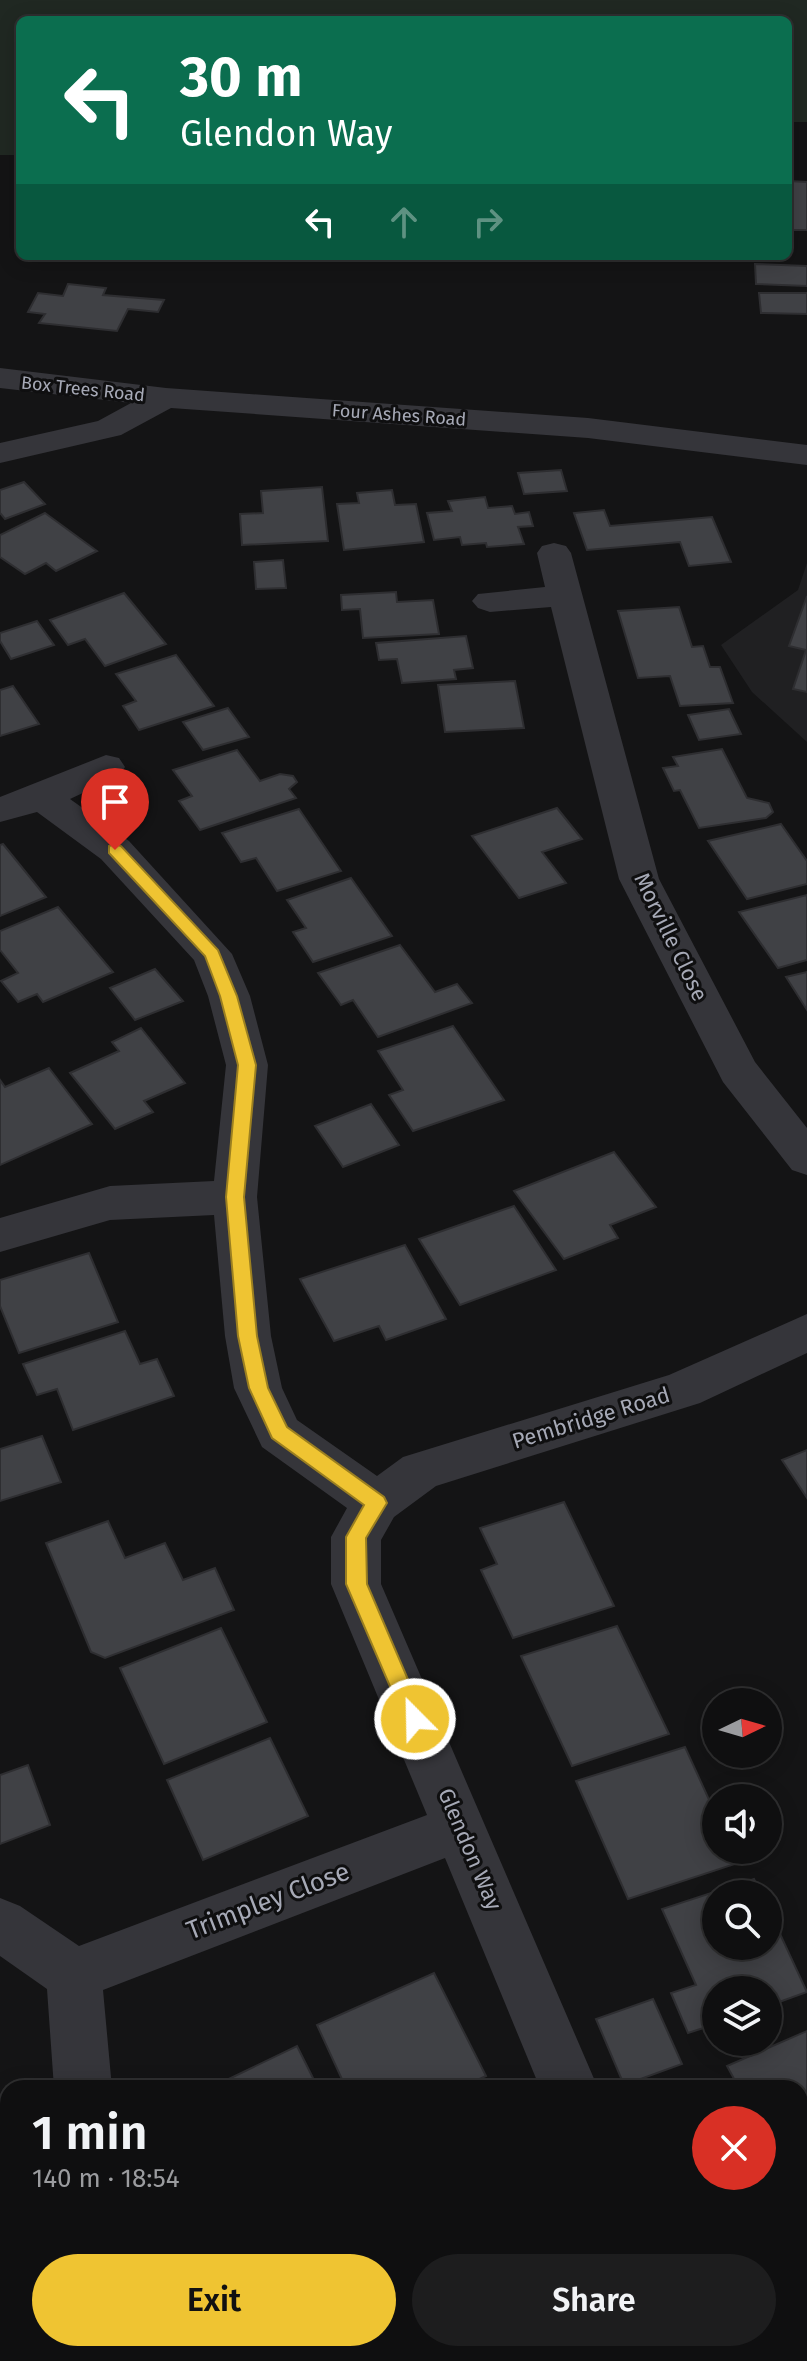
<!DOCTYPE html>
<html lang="en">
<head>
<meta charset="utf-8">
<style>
	:root { --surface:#0f0f10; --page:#1d1d1e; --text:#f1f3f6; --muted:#9b9c9f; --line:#2f2f30; --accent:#efc432 }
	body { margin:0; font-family:"Fira Sans",sans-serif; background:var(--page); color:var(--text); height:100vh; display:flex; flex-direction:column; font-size:30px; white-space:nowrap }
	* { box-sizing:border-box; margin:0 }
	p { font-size:26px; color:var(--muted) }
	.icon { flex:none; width:44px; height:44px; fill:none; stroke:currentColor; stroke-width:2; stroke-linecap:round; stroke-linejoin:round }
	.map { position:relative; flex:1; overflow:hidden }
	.sheet { position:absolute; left:0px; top:2080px; width:808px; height:282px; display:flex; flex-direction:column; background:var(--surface); border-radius:24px 24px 0 0; box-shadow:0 4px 20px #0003,0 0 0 2px var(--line) }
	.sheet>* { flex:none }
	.hud { position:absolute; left:16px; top:16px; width:776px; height:244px; border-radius:12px; box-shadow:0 4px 20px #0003,0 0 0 2px var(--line); background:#0b6e4f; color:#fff; overflow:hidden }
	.needle { width:52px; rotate:85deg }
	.controls { position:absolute; left:702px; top:1688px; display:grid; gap:16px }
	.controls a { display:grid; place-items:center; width:80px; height:80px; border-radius:50%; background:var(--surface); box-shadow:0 4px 20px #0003,0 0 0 2px var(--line); font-size:40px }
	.pin { position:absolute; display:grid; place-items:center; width:68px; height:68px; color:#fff; margin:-82px -34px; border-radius:50% 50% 50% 0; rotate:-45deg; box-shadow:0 0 8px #0007 }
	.pin .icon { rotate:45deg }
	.me { position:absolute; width:88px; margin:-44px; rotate:337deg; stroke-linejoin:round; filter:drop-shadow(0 0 6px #0008) }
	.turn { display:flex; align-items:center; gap:28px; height:168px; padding:0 32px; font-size:36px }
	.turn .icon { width:104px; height:104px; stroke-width:2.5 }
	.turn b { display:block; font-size:56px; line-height:68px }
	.lanes { display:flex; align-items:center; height:76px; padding:0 32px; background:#0003; justify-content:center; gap:40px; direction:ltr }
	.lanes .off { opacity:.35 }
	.round { display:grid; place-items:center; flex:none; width:84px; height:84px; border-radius:42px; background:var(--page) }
	.headline { display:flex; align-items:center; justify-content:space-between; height:136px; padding:0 32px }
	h1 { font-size:48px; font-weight:600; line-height:60px }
	.action { display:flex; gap:16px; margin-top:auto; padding:16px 32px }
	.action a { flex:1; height:92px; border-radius:48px; background:var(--accent); color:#111; font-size:32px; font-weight:600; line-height:92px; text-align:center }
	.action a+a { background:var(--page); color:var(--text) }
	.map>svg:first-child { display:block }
</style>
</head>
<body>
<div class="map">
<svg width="807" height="2361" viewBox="0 0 807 2361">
	<rect width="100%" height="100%" fill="#141415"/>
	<polygon fill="#202022" points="807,563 807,742 752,692 721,645 798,590"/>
	<polygon fill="#202822" points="0,0 807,0 807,122 788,122 788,20 20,20 20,155 0,155"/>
	<g fill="#404145" stroke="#2e2e31" stroke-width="2">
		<polygon points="788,181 807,182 807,230 788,230"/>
		<polygon points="755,264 807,266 807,286 756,284"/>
		<polygon points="68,284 106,288 103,295 164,300 158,312 128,309 117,331 39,323 45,314 28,312 38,293 63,296"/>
		<polygon points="759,293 807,293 807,314 761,313"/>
		<polygon points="561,470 567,491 524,494 518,473"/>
		<polygon points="24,482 45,504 5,519 0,513 0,490"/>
		<polygon points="322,487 328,541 242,545 240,514 263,513 261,491"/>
		<polygon points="392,490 395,505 416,504 424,542 344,550 337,504 359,503 357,493"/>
		<polygon points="485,497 488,508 512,506 515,514 529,512 533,526 518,527 524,544 487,547 486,543 462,545 460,537 434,540 427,513 452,511 448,501"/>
		<polygon points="604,510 610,526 712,517 731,562 689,566 680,542 587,550 574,513"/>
		<polygon points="45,513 97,551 56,571 46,563 25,574 0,557 0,535"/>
		<polygon points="283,560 286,588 256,589 254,562"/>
		<polygon points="396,592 397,602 433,600 439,634 363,638 360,609 342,610 341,595"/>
		<polygon points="124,593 166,644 105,666 85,639 68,645 50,620"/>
		<polygon points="807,596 807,692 793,689 806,650 789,646"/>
		<polygon points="679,607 692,647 703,646 710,667 720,667 733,703 680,706 670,676 638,678 618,611"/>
		<polygon points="37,621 54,645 11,659 0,641 0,633"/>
		<polygon points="466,636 473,668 454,670 456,679 402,683 397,659 379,660 376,643"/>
		<polygon points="176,655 214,706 139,730 123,706 136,701 116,674"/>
		<polygon points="515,681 524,728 445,732 438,685"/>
		<polygon points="13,686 39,724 0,736 0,690"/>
		<polygon points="228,708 249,737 203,750 183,722"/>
		<polygon points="729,709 741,734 699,740 688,715"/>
		<polygon points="722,749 747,798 769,803 773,812 766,818 699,828 680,790 674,791 663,768 678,766 673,757"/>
		<polygon points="237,750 260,781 280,774 293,776 297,782 289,789 296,798 200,830 179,801 192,796 173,770"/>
		<polygon points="557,808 582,839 542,852 566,883 519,898 472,836"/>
		<polygon points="299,809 341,871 277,891 256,858 241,862 222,833"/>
		<polygon points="781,824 807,861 807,884 747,899 708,841"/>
		<polygon points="3,844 46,897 0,916 0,845"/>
		<polygon points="351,878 392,936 313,962 293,932 306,928 287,900"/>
		<polygon points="807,895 807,960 778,968 739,912"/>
		<polygon points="58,907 113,972 43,1002 37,994 18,1002 1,981 18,973 0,950 0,931"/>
		<polygon points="400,945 435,992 457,984 472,1003 378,1037 353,1000 341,1005 318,973"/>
		<polygon points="155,969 183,1001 135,1020 110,988"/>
		<polygon points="807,972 807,1010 786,977"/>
		<polygon points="453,1026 504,1100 413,1131 389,1095 403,1090 378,1051"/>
		<polygon points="141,1028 185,1083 144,1101 153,1112 115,1129 70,1073 119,1051 112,1042"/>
		<polygon points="49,1068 92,1124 0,1165 0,1080 5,1087"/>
		<polygon points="371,1104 399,1145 343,1167 315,1126"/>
		<polygon points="614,1152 656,1207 610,1225 618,1238 564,1259 514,1191"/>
		<polygon points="514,1206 556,1270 460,1305 419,1239"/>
		<polygon points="405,1245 446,1319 386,1340 379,1326 334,1341 300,1279"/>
		<polygon points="89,1253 118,1322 19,1353 0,1306 0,1280"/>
		<polygon points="125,1331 140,1364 157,1359 174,1396 73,1430 57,1389 37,1395 23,1364"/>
		<polygon points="42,1436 61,1482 0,1501 0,1449"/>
		<polygon points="807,1450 807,1498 782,1460"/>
		<polygon points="564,1502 614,1606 513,1638 481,1570 497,1564 480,1528"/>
		<polygon points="108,1521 125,1558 165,1543 183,1580 215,1568 234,1610 105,1658 91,1652 46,1543"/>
		<polygon points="617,1626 669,1734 572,1766 521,1656"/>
		<polygon points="221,1628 267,1722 164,1764 120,1668"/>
		<polygon points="270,1738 308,1816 203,1860 167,1780"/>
		<polygon points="685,1747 716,1815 716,1850 733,1850 738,1863 628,1899 576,1781"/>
		<polygon points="28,1765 50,1825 0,1844 0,1775"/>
		<polygon points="754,1879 761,1894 716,1894 716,1946 768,1946 768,1908 807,1992 768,2006 768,1990 716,1990 716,2024 688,2033 671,1993 696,1985 662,1909"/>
		<polygon points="434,1973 486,2076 460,2088 346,2088 317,2025"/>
		<polygon points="653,1999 682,2064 624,2085 596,2019"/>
		<polygon points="807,2031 807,2200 800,2203 800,2088 739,2088 727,2066"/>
		<polygon points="297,2046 318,2088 210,2088"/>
		<polygon points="0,2230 8,2251 8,2339 0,2343"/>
		<polygon points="33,2354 57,2354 59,2361 18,2361"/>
		<polygon points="158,2354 229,2354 232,2361 143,2361"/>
		<polygon points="391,2354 527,2354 530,2361 394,2361"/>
	</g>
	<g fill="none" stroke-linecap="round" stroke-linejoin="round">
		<g fill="#35353a" fill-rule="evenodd">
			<polygon points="0,368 166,388 588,418 807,445 807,465 588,438 171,408 121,435 0,463 0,443 98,421 131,403 0,388"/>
			<polygon points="554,543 566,546 571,553 659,879 755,1062 807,1128 807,1175 792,1170 723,1082 619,879 551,607 490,612 478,608 472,601 478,594 545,587 537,553 542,546"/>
			<polygon points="106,755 119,758 125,767 119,776 70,799 129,841 232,954 250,996 268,1065 257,1197 271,1336 282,1388 297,1420 377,1476 403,1457 669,1375 807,1314 807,1353 700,1403 436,1486 394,1517 381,1540 381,1584 598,2088 540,2088 445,1858 103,1990 112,2088 54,2088 47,1989 0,1956 0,1898 20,1906 79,1946 427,1815 331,1584 331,1537 347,1508 262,1447 234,1388 225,1336 214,1215 110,1220 0,1252 0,1218 110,1186 214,1181 226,1065 208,996 194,960 101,859 37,812 0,822 0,797"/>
			<polygon points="665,2354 728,2354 731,2361 668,2361"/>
		</g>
	</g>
	<polygon fill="#efc432" stroke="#9b7f20" stroke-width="2" points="115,844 121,846 218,950 237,996 256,1065 244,1197 257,1336 268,1388 287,1427 384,1497 387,1503 366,1538 367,1584 425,1719 422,1726 415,1729 407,1726 346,1584 346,1537 364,1505 272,1438 249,1388 238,1336 226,1197 238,1065 220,996 205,956 109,853 109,846"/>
	<g text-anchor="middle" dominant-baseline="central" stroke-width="6" stroke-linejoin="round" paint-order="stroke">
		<g font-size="18" fill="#a6a9b6" stroke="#0f0f10">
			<text transform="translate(83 389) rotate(6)">Box Trees Road</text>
			<text transform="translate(399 415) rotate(4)">Four Ashes Road</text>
		</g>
		<g font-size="22" fill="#a6a9b6" stroke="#0f0f10">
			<text transform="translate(671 937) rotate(64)">Morville Close</text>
			<text transform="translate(591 1418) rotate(-17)">Pembridge Road</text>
			<text transform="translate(470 1849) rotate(67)">Glendon Way</text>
		</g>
		<g font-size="26" fill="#a6a9b6" stroke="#0f0f10">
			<text transform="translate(268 1901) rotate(-21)">Trimpley Close</text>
		</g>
	</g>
</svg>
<div class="controls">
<a><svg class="needle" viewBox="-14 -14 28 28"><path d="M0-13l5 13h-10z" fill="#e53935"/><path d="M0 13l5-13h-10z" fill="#9b9c9f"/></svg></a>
<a><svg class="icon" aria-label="sound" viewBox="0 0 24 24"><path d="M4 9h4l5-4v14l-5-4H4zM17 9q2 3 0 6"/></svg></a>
<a><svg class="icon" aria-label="search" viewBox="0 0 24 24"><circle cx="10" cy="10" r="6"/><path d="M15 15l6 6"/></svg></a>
<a><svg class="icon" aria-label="layers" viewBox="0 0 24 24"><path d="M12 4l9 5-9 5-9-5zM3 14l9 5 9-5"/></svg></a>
</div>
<div class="pin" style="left:115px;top:850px;background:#d93025"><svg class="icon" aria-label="arrive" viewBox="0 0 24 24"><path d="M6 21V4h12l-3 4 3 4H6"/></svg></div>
<svg class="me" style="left:415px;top:1719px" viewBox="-20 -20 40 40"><circle r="17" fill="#efc432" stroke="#fff" stroke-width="3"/><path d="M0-11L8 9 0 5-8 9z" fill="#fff"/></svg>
<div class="hud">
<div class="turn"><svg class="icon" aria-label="left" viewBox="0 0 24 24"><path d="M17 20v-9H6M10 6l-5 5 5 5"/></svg><div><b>30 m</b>Glendon Way</div></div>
<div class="lanes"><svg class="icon" aria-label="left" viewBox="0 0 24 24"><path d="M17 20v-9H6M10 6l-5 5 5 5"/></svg><svg class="icon off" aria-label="ahead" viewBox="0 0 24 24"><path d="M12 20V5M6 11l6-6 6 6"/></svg><svg class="icon off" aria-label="right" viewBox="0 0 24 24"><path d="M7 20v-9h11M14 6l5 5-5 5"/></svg></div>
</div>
<section class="sheet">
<div class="headline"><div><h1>1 min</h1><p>140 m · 18:54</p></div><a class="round" style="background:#d93025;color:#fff"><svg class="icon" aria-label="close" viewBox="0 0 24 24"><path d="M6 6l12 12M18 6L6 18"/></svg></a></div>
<div class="action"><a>Exit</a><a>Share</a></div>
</section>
</div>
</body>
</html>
